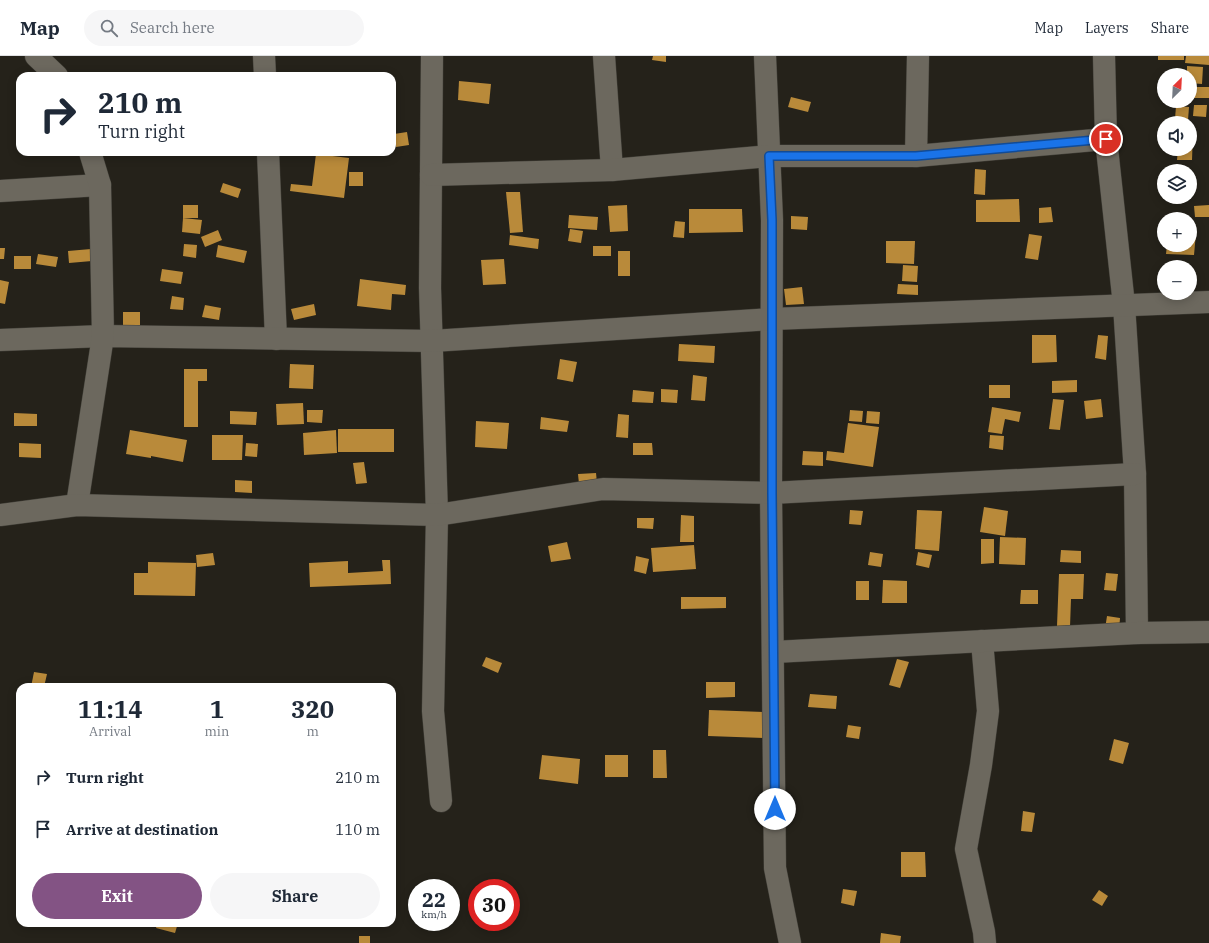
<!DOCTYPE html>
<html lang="en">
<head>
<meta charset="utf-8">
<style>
	:root { --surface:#fff; --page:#f6f6f7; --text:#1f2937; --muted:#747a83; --line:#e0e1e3; --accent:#835384 }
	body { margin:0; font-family:"IBM Plex Serif",serif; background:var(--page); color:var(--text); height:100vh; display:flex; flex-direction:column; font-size:15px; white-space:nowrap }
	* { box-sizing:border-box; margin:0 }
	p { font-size:13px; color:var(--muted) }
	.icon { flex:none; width:22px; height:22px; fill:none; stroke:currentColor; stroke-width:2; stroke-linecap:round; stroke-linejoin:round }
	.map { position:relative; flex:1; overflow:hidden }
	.sheet { position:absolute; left:16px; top:627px; width:380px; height:244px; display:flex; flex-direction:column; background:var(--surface); border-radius:12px; box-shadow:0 2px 10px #0003 }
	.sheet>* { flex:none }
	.guide { position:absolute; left:16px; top:16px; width:380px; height:84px; border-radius:12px; box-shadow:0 2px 10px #0003; background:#fff; color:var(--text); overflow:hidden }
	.needle { width:26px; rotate:24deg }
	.buttons { position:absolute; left:1157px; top:12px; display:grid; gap:8px }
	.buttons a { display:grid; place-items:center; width:40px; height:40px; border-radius:50%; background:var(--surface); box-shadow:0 2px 10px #0003; font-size:20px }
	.speed { position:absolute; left:408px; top:823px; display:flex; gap:8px; font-size:20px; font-weight:700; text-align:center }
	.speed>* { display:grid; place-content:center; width:52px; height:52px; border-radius:50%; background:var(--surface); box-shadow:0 2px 10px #0003; line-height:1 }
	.speed small { font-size:10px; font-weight:400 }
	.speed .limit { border:6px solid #d22; background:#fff; color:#111 }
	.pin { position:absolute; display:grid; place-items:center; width:34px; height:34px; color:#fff; margin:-17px; border:2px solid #fff; border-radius:50%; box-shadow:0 1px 4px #0007 }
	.me { position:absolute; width:44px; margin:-22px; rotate:0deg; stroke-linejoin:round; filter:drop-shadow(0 0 3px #0008) }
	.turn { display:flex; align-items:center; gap:14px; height:84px; padding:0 16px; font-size:18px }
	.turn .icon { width:52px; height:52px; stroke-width:2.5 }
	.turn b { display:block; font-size:28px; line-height:34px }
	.eta { display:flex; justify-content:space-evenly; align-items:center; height:68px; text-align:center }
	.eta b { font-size:24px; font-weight:700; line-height:28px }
	.button { display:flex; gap:8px; margin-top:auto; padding:8px 16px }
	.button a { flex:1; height:46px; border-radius:24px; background:var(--accent); color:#fff; font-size:16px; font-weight:700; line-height:46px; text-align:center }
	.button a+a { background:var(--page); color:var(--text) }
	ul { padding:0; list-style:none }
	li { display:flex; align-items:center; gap:12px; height:52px; padding:0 16px }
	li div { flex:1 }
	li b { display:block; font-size:15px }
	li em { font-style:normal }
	header { display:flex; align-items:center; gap:24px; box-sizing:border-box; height:56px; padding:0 20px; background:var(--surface); border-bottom:1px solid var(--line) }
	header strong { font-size:19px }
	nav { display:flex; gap:22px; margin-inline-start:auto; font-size:14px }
	.search { width:280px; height:36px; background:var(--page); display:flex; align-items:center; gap:10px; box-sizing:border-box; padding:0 14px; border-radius:22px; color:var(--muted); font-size:15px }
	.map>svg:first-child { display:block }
</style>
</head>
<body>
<header>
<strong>Map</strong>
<div class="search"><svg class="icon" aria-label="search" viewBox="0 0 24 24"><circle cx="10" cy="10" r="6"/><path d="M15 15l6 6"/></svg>Search here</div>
<nav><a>Map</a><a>Layers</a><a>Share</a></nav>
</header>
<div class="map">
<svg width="1209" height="887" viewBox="0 0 1209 887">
	<rect width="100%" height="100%" fill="#25221a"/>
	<g fill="#b98a3a">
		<polygon points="653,0 666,0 666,6 652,4"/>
		<rect x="1158" y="0" width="26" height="4"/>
		<polygon points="1186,0 1209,0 1209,9 1185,7"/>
		<polygon points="1187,10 1203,11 1202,28 1190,27 1190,19 1187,19"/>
		<polygon points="314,16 331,18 331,20 314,20"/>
		<polygon points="459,25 491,28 489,48 458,44"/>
		<rect x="1190" y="31" width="19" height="11"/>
		<polygon points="791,41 811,46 808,56 788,51"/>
		<polygon points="1194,49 1207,49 1206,61 1193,60"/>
		<polygon points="1176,50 1189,51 1188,64 1175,63"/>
		<polygon points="407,76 409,89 396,91 394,78"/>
		<polygon points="1190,76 1193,76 1192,104 1177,104 1178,93 1190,93"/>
		<polygon points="351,96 374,96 374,99 351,97"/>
		<polygon points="316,98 349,102 344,142 290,135 291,128 312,130"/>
		<polygon points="975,113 986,114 985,139 974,138"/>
		<rect x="349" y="116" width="14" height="14"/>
		<polygon points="223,127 241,133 238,142 220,136"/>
		<polygon points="506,136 520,136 523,176 510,177"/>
		<polygon points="1019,143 1020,166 976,166 976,144"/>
		<rect x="183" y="149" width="15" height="13"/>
		<polygon points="627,149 628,175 610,176 608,150"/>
		<polygon points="1209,149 1209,161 1195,161 1194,150"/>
		<polygon points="1051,151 1053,166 1039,167 1039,152"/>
		<polygon points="689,153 742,153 743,176 689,177"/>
		<polygon points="569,159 598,161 597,174 568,172"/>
		<polygon points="791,160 808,161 807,174 791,173"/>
		<polygon points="183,162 202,164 200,178 182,176"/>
		<polygon points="675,165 685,166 684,182 673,181"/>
		<polygon points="570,173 583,175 581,187 568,185"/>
		<polygon points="218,174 222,184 205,191 201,181"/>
		<polygon points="1190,176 1196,177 1194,199 1166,198 1167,189 1190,189"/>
		<polygon points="1029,178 1042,180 1038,204 1025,202"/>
		<polygon points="510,179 539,183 538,193 509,189"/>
		<polygon points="886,185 915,185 914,208 886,207"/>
		<polygon points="184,188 197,189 196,202 183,200"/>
		<polygon points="218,189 247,195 244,207 216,201"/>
		<rect x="593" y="190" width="18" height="10"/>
		<polygon points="0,192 5,192 4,203 0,203"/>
		<polygon points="91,193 92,205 69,207 68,195"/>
		<rect x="618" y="195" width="12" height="25"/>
		<polygon points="38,198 58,201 56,211 36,208"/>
		<rect x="14" y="200" width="17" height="13"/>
		<polygon points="504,203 506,228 483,229 481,204"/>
		<polygon points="903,209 918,210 917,226 902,225"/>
		<polygon points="162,213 183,216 181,228 160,225"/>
		<polygon points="360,223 406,229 405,239 392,238 391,254 357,250"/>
		<polygon points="0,224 9,226 5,248 0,247"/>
		<polygon points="898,228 918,229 918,239 897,238"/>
		<polygon points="802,231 804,248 786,249 784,233"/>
		<polygon points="172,240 184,242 183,254 170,253"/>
		<polygon points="314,248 316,259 294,264 291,253"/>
		<polygon points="205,249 221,252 219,264 202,261"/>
		<rect x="123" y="256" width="17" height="13"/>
		<polygon points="1032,279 1056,279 1057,306 1032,307"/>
		<polygon points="1098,279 1108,280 1106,304 1095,302"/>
		<polygon points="679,288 715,290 714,307 678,305"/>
		<polygon points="560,303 577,306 573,326 557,323"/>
		<polygon points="290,308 314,309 313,333 289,332"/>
		<polygon points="184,313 207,313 207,325 198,325 198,371 184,371"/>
		<polygon points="693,319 707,321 705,345 691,344"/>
		<polygon points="1077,324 1077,336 1052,337 1052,325"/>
		<rect x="989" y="329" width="21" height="13"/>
		<polygon points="661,333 678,334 677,347 661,346"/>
		<polygon points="633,334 654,336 653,347 632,346"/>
		<polygon points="1053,343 1064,344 1060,374 1049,373"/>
		<polygon points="1101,343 1103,361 1086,363 1084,345"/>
		<polygon points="303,347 304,368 277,369 276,348"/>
		<polygon points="992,351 1021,356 1019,366 1005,363 1002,378 988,376"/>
		<polygon points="307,354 323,354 322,367 307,366"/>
		<polygon points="850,354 863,355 862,366 849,365"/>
		<polygon points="230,355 257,356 256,369 230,368"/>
		<polygon points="867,355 880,356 879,368 866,367"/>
		<polygon points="14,357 37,358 37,370 14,370"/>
		<polygon points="618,358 629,359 628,382 616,381"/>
		<polygon points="541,361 569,365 567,376 540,373"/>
		<polygon points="476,365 509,367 507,393 475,391"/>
		<polygon points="848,367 879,371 873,411 826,404 827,395 844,397"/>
		<rect x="338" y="373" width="56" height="23"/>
		<polygon points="130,374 187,384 183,406 151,400 151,402 126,398"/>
		<polygon points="336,374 337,397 304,399 303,377"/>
		<polygon points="212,379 243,379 242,404 212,404"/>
		<polygon points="990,379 1004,380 1003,394 989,392"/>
		<polygon points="19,387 41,388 41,402 19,401"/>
		<polygon points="246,387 258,388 257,401 245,400"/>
		<polygon points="633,387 652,387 653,399 633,399"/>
		<polygon points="803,395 823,396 823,410 802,409"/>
		<polygon points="364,406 367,427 356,428 353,407"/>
		<polygon points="596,417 597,427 579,428 578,418"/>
		<polygon points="235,424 252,425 252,437 235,436"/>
		<polygon points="984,451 1008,455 1005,480 980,476"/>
		<polygon points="850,454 863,455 861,469 849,468"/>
		<polygon points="917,454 942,455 939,495 915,493"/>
		<polygon points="681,459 694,460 694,486 680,486"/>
		<polygon points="637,462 654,462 653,473 637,472"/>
		<polygon points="1000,481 1026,482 1025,509 999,508"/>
		<polygon points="981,483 994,483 994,507 981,508"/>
		<polygon points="567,486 571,503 551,506 548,490"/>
		<polygon points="694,489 696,513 653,516 651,492"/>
		<polygon points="1061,494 1081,495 1081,507 1060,506"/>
		<polygon points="870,496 883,498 881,511 868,509"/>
		<polygon points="918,496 932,499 929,512 916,509"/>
		<polygon points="213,497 215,509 197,511 196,499"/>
		<polygon points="636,500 649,503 646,518 634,515"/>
		<polygon points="382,504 390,504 391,528 310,531 309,507 348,505 348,517 383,515"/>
		<polygon points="148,506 196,507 195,540 134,539 134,517 148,517"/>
		<polygon points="1106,517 1118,518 1116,535 1104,534"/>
		<polygon points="1059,518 1084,518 1083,543 1071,543 1070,571 1057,570"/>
		<polygon points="883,524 907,525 907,547 882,547"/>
		<rect x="856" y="525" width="13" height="19"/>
		<polygon points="1021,534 1038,534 1038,548 1020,548"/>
		<polygon points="681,541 726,541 726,552 681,553"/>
		<polygon points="1107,560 1120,562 1119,575 1105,573"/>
		<polygon points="486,601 502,607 498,617 482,610"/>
		<polygon points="897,603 909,606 900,632 889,629"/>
		<polygon points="34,616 47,618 44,631 31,631"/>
		<polygon points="706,626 735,626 735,641 706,642"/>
		<polygon points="810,638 837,640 836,653 808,651"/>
		<polygon points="709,654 764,656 764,682 708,680"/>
		<polygon points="848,669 861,671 859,683 846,681"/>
		<polygon points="1114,683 1129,687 1123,708 1109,704"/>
		<polygon points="653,694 666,694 667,722 653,722"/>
		<polygon points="542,699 580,703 578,728 539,723"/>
		<rect x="605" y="699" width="23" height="22"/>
		<polygon points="1023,755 1035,757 1032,776 1021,775"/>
		<polygon points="901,796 925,796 926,821 901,821"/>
		<polygon points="843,833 857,835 854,850 841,847"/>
		<polygon points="1099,834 1108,840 1102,850 1092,844"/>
		<polygon points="158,867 178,867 175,877 156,872"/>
		<polygon points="881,877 901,880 900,887 880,887"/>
		<rect x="359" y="880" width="11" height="7"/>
	</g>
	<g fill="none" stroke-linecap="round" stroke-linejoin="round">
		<g stroke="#413f38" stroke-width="23">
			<g id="minor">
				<polyline points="36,0 57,20"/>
				<polyline points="264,0 265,20"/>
				<polyline points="432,0 430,232 437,459 433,655 441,745"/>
				<polyline points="604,0 612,114"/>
				<polyline points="765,0 772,164 771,437 775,812 790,887"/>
				<polyline points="1104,0 1106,83 1124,249 1135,418 1137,577"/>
				<polyline points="268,96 276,283"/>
				<polyline points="916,100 918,0"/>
				<polyline points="431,119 612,114 769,100 916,100 1106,83"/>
				<polyline points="0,135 100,129"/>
				<polyline points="0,284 103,280 432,285 772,263 1209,246"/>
				<polyline points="77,449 103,280 100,129 90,96"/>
				<polyline points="0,459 77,449 437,459 603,433 771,437 1135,418"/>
				<polyline points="982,585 988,655 981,709 966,793 984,876 985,887"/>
				<polyline points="774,596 1137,577 1209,576"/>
			</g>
		</g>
		<use href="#minor" stroke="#6c685e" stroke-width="22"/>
	</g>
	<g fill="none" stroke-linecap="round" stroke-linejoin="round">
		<g stroke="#114b97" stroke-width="10">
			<polyline id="route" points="775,753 772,437 772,164 769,100 916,100 1106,83"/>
		</g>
		<use href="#route" stroke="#1a73e8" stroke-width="7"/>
	</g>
</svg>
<div class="buttons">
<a><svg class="needle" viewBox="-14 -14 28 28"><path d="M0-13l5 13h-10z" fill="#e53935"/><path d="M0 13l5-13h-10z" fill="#747a83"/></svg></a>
<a><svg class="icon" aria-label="sound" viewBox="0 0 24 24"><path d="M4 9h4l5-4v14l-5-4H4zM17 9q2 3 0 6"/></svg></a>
<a><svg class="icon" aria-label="layers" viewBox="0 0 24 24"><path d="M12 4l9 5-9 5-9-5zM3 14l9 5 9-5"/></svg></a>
<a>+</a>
<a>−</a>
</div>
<div class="speed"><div>22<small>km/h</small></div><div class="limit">30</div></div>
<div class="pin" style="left:1106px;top:83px;background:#d93025"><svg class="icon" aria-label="arrive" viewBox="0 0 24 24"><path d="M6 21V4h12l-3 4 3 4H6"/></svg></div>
<svg class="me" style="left:775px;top:753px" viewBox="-20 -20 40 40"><circle r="19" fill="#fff"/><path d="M0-13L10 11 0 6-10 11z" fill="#1a73e8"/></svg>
<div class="guide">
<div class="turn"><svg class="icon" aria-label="right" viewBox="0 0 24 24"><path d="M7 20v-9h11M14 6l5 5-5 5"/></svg><div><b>210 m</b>Turn right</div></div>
</div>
<section class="sheet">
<div class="eta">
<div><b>11:14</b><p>Arrival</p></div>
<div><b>1</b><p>min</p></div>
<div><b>320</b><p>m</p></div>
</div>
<ul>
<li><svg class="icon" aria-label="right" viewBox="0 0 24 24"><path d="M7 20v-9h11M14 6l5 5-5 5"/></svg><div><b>Turn right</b></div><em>210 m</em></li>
<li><svg class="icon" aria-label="arrive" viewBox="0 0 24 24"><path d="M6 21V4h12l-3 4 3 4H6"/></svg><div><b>Arrive at destination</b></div><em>110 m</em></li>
</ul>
<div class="button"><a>Exit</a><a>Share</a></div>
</section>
</div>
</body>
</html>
